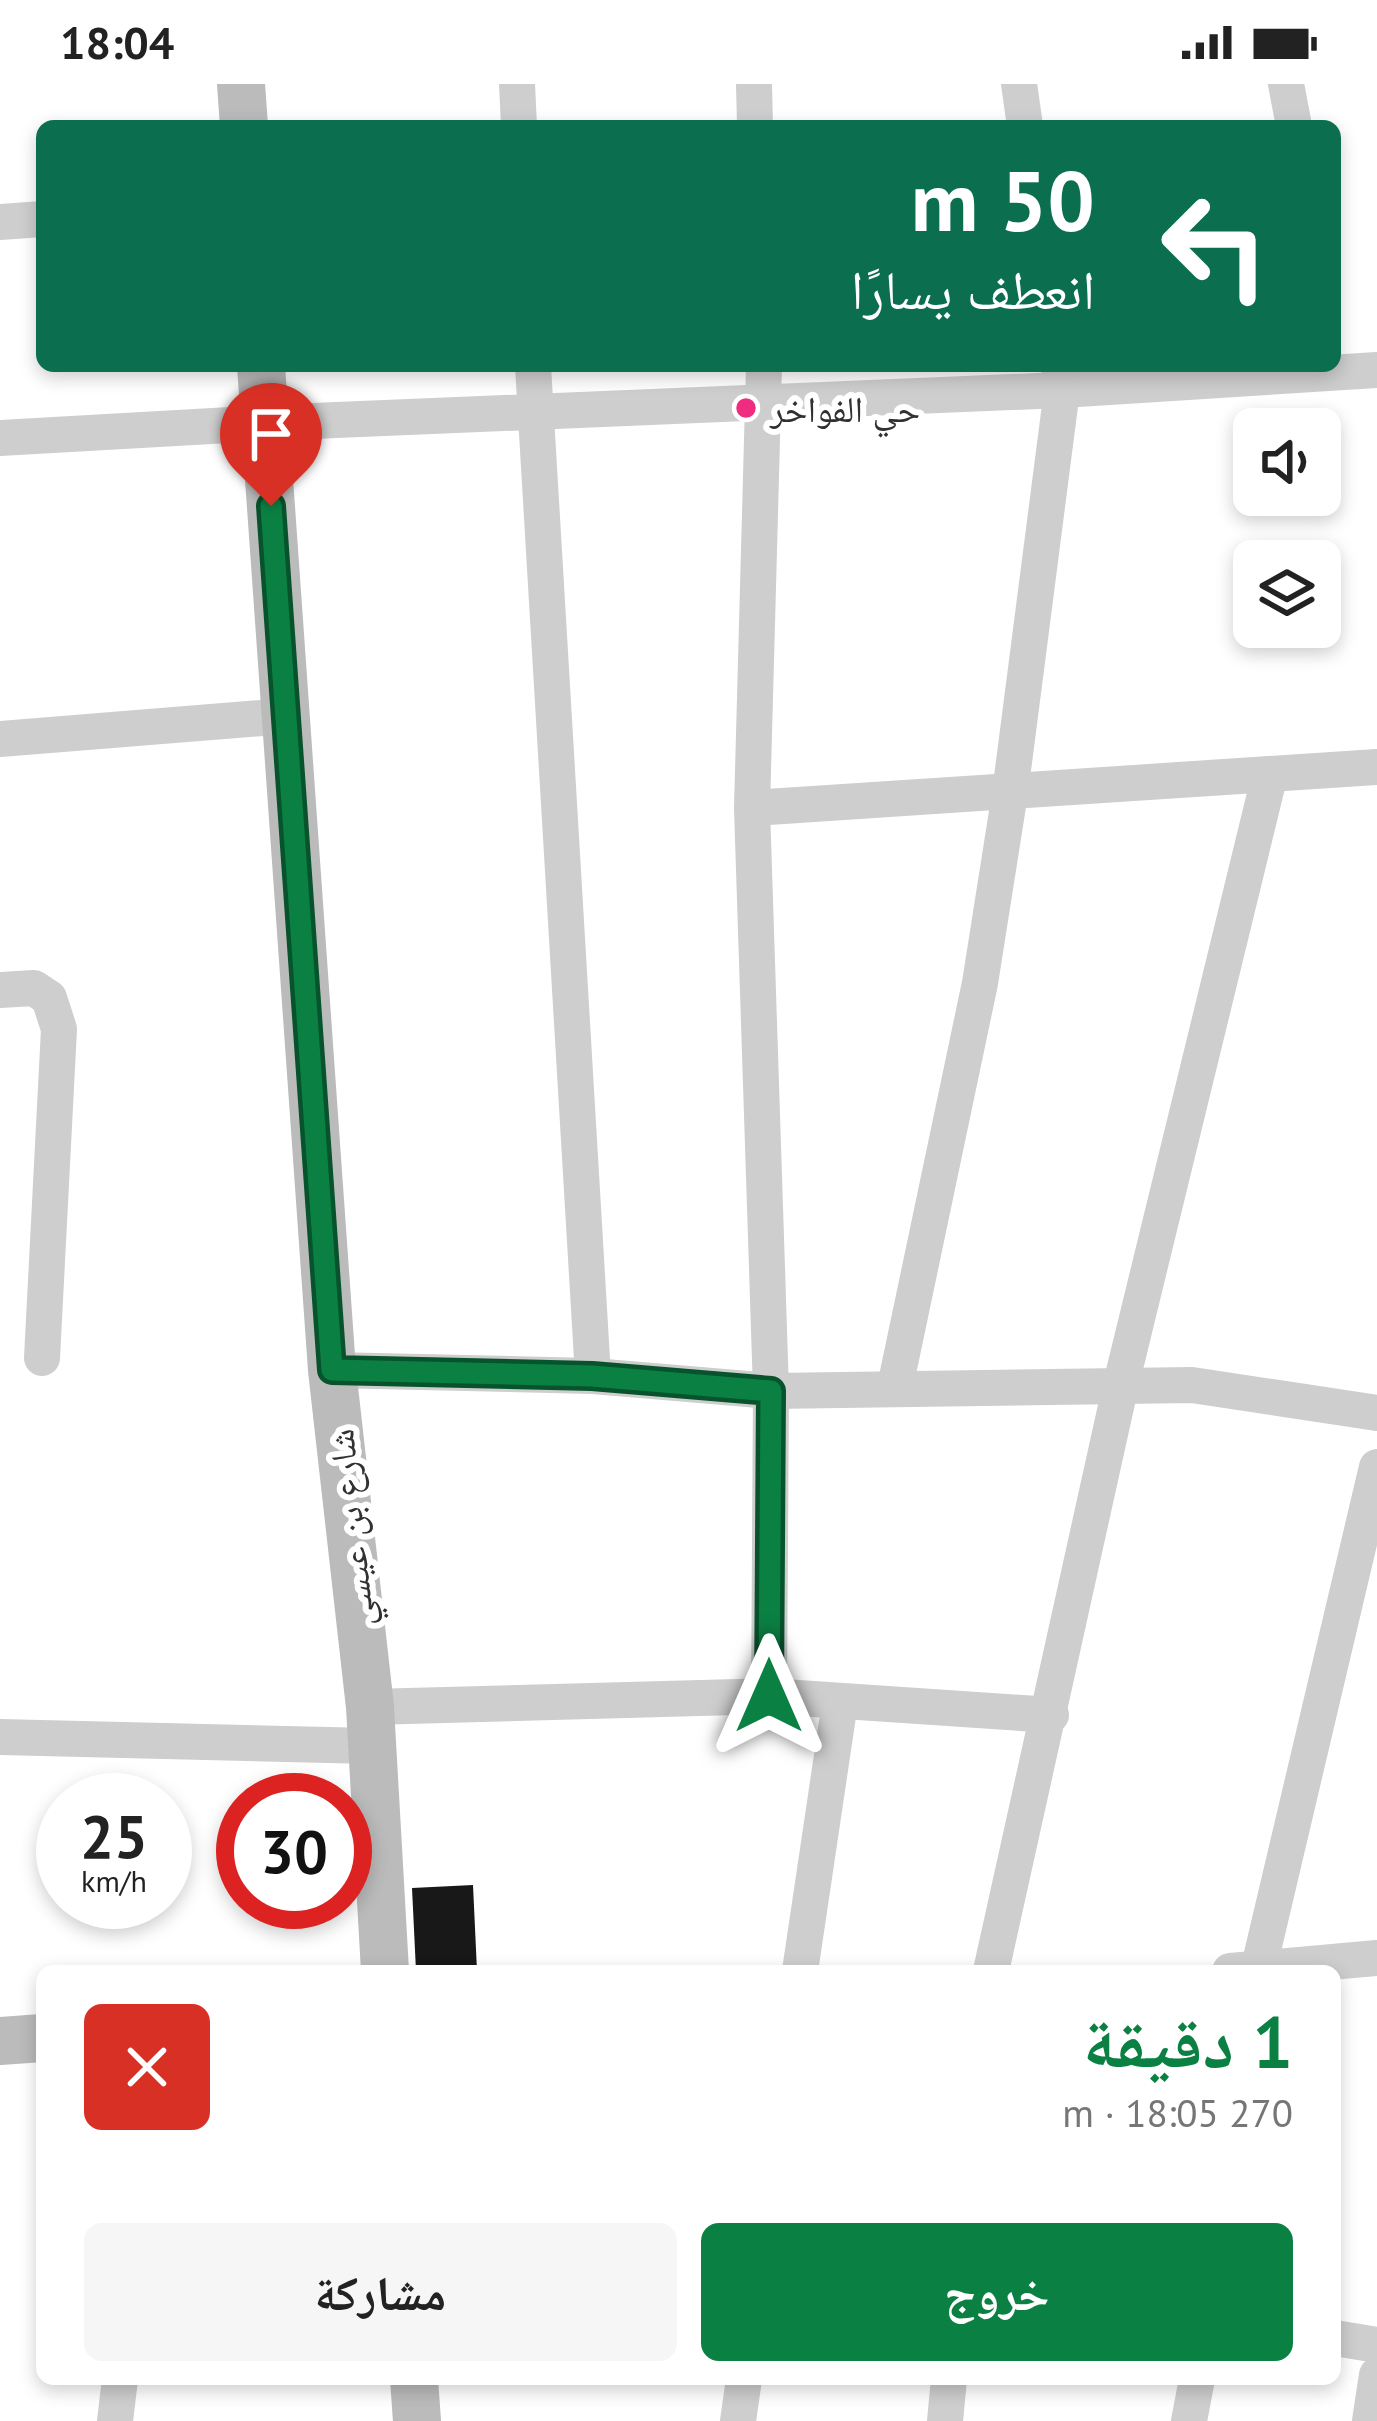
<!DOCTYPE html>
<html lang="ar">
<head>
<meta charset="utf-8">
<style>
	:root { --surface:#fff; --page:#f6f6f6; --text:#222; --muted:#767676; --accent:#0b8043 }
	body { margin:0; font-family:"PT Sans","Noto Naskh Arabic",sans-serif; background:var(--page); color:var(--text); direction:rtl; height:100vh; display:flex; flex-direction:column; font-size:45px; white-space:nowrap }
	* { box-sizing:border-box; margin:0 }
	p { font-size:39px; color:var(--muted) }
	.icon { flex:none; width:66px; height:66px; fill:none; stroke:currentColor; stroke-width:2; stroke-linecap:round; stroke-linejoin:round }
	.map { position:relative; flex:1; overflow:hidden; direction:ltr }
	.sheet { position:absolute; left:36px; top:1881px; width:1305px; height:420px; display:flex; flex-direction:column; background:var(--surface); border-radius:18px; box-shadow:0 6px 18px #0003; direction:rtl }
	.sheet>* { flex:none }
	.hud { position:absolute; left:36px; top:36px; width:1305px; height:252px; border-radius:18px; box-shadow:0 6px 18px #0003; direction:rtl; background:#0b6e4f; color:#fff; overflow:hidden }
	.buttons { position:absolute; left:1233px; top:324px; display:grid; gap:24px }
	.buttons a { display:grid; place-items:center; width:108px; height:108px; border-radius:18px; background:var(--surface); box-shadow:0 6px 18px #0003; font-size:60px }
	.speed { position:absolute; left:36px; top:1689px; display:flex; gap:24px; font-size:60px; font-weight:700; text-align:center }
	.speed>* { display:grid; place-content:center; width:156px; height:156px; border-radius:50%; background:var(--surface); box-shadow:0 6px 18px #0003; line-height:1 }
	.speed small { font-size:30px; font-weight:400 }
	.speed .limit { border:18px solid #d22; background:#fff; color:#111 }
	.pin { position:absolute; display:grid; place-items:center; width:102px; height:102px; color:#fff; margin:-123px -51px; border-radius:50% 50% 50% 0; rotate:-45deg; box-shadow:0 0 12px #0007 }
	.pin .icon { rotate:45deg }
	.me { position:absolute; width:132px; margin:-66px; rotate:0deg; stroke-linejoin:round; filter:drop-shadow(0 0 9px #0008) }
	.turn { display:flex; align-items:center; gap:42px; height:252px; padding:0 48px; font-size:54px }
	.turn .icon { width:156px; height:156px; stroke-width:2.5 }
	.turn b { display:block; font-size:84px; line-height:102px }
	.round { display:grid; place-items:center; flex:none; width:126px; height:126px; border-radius:18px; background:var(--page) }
	.head { display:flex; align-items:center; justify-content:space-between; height:204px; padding:0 48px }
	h1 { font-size:72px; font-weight:800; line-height:90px; color:var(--accent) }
	.cta { display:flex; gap:24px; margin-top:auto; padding:24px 48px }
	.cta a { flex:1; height:138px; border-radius:18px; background:var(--accent); color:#fff; font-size:48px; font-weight:800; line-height:138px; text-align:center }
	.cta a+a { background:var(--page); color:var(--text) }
	.status { display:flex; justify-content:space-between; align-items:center; height:84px; padding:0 60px; background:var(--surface); direction:ltr }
	.status svg { height:33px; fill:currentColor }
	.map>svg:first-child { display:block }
</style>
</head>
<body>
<div class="status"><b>18:04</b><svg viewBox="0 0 49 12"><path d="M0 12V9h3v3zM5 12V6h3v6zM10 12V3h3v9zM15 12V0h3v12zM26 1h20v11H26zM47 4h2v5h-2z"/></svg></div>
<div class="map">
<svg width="1377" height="2337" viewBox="0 0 1377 2337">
	<rect width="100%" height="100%" fill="#fff"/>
	<polygon fill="#181818" points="473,1801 477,1887 416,1887 412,1804"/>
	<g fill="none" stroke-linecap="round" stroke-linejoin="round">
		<g stroke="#cecece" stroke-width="36">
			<polyline points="517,0 519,42"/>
			<polyline points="754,0 755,42"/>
			<polyline points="1019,0 1025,42"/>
			<polyline points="1286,0 1294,42"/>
			<polyline points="0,138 42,135"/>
			<polyline points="533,282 593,1292"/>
			<polyline points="764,282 752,724 771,1307 769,1612"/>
			<polyline points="0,354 265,339 1062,306 1377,286"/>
			<polyline points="0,655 286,632"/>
			<polyline points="752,724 1377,683"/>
			<polyline points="0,906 34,904 49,914 59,945 42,1274"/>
			<polyline points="332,1286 593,1292 771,1307 1192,1301 1377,1329"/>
			<polyline points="895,1303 980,899 1010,709 1062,306 1059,283"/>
			<polyline points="370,1623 769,1612 1051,1631"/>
			<polyline points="0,1653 371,1662"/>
			<polyline points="800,1887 840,1618"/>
			<polyline points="991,1887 1121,1300 1270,690"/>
			<polyline points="1230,1887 1377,1874"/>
			<polyline points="1258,1887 1377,1383"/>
			<polyline points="1335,2254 1377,2261"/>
			<polyline points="115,2337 120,2295"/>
			<polyline points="738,2337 744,2295"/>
			<polyline points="945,2337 949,2295"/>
			<polyline points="1189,2337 1197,2295"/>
			<polyline points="1370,2337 1377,2291"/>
		</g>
		<g stroke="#bbb" stroke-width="48">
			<polyline points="241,0 244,42"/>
			<polyline points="261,282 332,1286 370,1623 385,1887"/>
			<polyline points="0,1957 42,1954"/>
			<polyline points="414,2295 417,2337"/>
		</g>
	</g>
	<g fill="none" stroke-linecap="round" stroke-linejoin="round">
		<g stroke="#07532c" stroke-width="30">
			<polyline id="route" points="271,422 332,1286 592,1292 771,1307 769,1612"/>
		</g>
		<use href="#route" stroke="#0b8043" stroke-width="21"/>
	</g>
	<circle fill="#f02c81" stroke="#fff" stroke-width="4.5" cx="746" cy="324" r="12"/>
	<g text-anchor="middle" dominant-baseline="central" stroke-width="12" stroke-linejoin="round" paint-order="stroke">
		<g font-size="36" fill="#313131" stroke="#fff" text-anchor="start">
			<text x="770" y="324">حي الفواخر</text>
		</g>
		<g font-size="36" fill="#313131" stroke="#fff">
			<text transform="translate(350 1444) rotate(-96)">شارع بن عيسي</text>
		</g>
	</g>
</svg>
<div class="buttons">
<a><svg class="icon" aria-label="sound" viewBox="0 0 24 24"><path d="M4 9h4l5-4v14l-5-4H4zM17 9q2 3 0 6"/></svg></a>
<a><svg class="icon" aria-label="layers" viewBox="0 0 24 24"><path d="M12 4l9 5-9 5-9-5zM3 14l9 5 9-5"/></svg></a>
</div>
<div class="speed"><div>25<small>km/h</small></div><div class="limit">30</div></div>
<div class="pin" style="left:271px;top:422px;background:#d93025"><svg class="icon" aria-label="arrive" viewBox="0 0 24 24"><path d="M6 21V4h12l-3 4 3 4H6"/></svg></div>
<svg class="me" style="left:769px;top:1612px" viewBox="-20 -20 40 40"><path d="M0-17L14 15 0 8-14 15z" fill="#0b8043" stroke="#fff" stroke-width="4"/></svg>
<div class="hud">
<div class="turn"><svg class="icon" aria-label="left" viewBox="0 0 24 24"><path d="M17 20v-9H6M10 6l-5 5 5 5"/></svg><div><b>50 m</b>انعطف يسارًا</div></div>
</div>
<section class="sheet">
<div class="head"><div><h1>1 دقيقة</h1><p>270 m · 18:05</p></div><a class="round" style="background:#d93025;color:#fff"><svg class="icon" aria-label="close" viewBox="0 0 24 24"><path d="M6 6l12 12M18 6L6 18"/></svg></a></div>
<div class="cta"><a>خروج</a><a>مشاركة</a></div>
</section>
</div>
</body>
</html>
